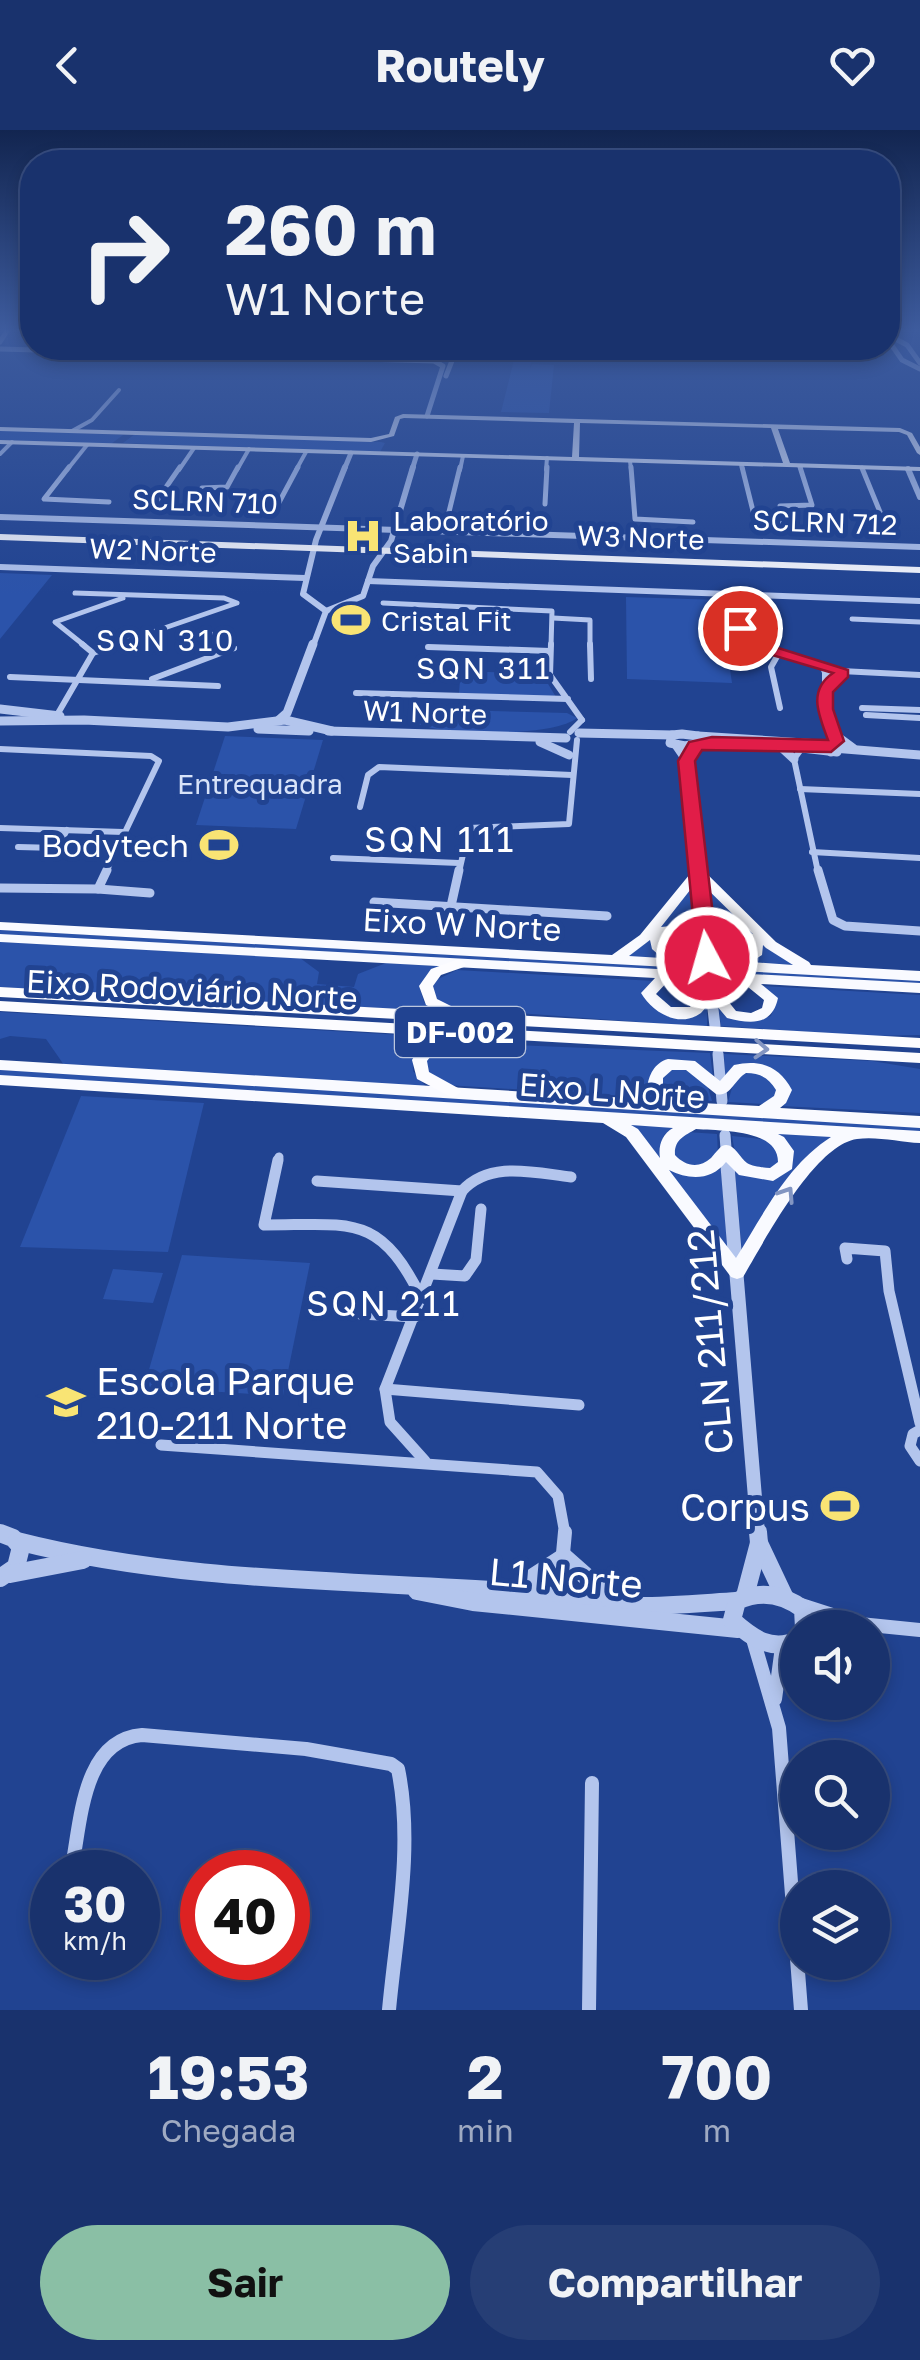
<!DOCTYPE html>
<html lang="pt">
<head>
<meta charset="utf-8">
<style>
	:root { --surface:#19326d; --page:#263e75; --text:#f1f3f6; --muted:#9faac2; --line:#374d80; --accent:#8abfa5 }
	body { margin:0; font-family:"Golos Text",sans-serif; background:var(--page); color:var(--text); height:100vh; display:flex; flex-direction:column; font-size:38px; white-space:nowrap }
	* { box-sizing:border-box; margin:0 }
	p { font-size:32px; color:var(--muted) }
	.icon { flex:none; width:55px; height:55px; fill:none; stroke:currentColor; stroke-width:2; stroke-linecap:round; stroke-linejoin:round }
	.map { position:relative; height:1880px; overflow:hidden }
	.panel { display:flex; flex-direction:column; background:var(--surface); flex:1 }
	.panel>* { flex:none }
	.top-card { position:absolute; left:20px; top:20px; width:880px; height:210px; border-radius:40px; box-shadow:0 5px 15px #0003,0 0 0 2px var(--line); background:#19326d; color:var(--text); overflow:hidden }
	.buttons { position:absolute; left:780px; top:1480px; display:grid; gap:20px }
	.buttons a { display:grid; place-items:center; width:110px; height:110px; border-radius:50%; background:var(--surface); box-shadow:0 5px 15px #0003,0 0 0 2px var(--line); font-size:50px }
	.speed { position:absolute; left:30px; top:1720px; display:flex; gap:20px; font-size:50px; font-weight:700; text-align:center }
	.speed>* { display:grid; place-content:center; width:130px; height:130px; border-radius:50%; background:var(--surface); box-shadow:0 5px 15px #0003,0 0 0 2px var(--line); line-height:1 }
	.speed small { font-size:25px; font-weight:400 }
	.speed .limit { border:15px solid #d22; background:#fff; color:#111 }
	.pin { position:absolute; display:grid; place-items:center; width:85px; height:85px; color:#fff; margin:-42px; border:5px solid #fff; border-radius:50%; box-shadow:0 2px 10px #0007 }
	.me { position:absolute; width:110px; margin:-55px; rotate:354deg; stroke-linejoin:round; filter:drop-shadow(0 0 8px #0008) }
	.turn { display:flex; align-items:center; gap:35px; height:210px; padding:0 40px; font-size:45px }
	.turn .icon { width:130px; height:130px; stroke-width:2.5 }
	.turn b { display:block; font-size:70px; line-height:85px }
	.eta { display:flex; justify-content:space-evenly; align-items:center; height:170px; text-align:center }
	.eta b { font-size:60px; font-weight:700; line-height:70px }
	.action { display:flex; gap:20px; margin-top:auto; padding:20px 40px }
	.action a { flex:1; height:115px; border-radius:60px; background:var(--accent); color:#111; font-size:40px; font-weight:700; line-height:115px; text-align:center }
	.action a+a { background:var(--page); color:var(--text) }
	header { display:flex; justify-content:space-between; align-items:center; height:130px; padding:0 40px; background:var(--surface); font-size:45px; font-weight:700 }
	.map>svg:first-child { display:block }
</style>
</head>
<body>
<header><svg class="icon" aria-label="back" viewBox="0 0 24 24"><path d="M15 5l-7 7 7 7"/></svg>Routely<svg class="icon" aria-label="heart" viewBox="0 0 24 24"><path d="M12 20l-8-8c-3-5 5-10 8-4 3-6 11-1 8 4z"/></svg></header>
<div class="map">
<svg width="920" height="1880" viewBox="0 0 920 1880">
	<rect width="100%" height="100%" fill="#214391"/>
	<g fill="#2b53aa">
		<polygon points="514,230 531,231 530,239 532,234 554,235 549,283 501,282"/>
		<polygon points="0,300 123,305 111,314 0,310"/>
		<polygon points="135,304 381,312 385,313 380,322 123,313"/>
		<polygon points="0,443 52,445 0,509"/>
		<polygon points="626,467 720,470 732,553 627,549"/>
		<polygon points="429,540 542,544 556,567 459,563 460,550 428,549"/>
		<path d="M418,579L567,583L577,588C554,607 440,607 414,592Z"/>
		<polygon points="225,606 323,610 296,699 196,695"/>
		<polygon points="695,750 701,803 670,796 654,820 667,829 626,827 643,815"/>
		<polygon points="702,751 771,820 802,837 747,834 760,824 748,803 728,798 709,801"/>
		<polygon points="0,800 920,850 920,854 0,805"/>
		<polygon points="0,812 300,828 319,842 317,854 354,857 358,844 386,833 440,836 420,859 424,872 435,881 0,857"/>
		<path d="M457,840L654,851L647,870C665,891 683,881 707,874V897L449,878L431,866L434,851Z"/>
		<polygon points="763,856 920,865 920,905 864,906 721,896 718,874 756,891 771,886 776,871"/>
		<path d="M0,882L436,907C421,914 412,923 413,941L427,958L64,935L46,909L10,906L0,909Z"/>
		<path d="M444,912L710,923L713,947C700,930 679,927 660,934V968L446,955L430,949L425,927Z"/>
		<polygon points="724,924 872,931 920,939 920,983 781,976 788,966 761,936 725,947"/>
		<polygon points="680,936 707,954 712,971 679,969 664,962 659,947"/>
		<polygon points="0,940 920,997 920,1002 0,946"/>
		<polygon points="745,941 763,942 780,964 766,974 728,972 734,951"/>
		<polygon points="81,966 204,973 168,1122 20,1117"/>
		<polygon points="621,992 675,996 664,1005 660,1017 702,1046 721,1039 728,1126"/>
		<path d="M767,1001L837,1006C792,1025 768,1085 742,1124L735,1041L768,1049L789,1039Z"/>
		<polygon points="687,1002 717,1004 718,1026 700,1039 675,1030 671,1010"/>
		<polygon points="732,1006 771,1010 782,1032 764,1042 736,1028"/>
		<polygon points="182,1125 310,1133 283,1266 144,1257"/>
		<polygon points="113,1139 163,1143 153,1173 103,1169"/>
	</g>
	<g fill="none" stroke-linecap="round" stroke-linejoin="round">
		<g stroke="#b3c5ed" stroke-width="4">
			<polyline points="72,301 92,290 119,260"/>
			<polyline points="0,324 12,312"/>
			<polyline points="630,331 631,340"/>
			<polyline points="741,334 743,340"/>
			<polyline points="800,336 801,340"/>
			<polyline points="67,340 87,315"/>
			<polyline points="179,340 194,318"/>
			<polyline points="237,340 249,319"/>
			<polyline points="296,340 306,322"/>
			<polyline points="460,340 463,326"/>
			<polyline points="546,340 547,328"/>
		</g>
		<g stroke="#b3c5ed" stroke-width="5">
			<polyline points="69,337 44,369 109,372"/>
			<polyline points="631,337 635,389 693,392"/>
			<polyline points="742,337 756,393 784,394"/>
			<polyline points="862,338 889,404"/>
			<polyline points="202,358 227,357 238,337"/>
			<polyline points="545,374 547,337"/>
			<polyline points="153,376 180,337"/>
			<polyline points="780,376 812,375 800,337"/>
			<polyline points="276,378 298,337"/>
			<polyline points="447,390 460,337"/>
			<polyline points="75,463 224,468 237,473 112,516"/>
			<polyline points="383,473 552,481 551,516"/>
			<polyline points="740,485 745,512 759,516"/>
			<polyline points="553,488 590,490 590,516"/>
			<polyline points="852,489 920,492"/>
			<polyline points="211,504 231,516"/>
			<polyline points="85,516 55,492 123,468"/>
		</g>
		<g stroke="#b3c5ed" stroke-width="6">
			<polyline points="82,514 93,523"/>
			<polyline points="227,514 234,518"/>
			<polyline points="551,514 550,545 582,590"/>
			<polyline points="590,514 591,549"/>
			<polyline points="751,514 833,538"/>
			<polyline points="428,517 550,521"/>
			<polyline points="779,523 771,537 780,578"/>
			<polygon points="830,538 843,544 826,545 824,540"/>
			<polyline points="841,541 920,545"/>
			<polyline points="825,543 825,579 836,611 831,616"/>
			<polyline points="10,547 218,556"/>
			<polyline points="152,549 234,518"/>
			<polyline points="356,563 568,569"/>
			<polyline points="862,578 920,580"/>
			<polyline points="57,585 93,523 120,514"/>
			<polyline points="866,585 920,588"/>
			<polyline points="570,602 582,590"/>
			<polyline points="802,618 794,629 818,742"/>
			<polyline points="0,619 151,626 159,631 106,742"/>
			<polyline points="800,659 920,664"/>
			<polyline points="360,677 368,645 379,637 572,645"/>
			<polyline points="0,698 123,702"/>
			<polyline points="18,717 57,718 67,700"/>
			<polyline points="812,722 920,728"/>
			<polyline points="333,728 459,733"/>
			<polyline points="459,742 469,698 569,694 577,610"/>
		</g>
		<g stroke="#b3c5ed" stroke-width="9">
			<polyline points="818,740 833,790 845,796 920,801"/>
			<polyline points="0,758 98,759 107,740"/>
			<polyline points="98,759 150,763"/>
			<polyline points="374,772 607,786"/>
			<polyline points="451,776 459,740"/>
			<polyline points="278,1032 279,1027"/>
		</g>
		<g stroke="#b3c5ed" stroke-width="11">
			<path d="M278,1030L264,1095C352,1095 379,1082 422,1169"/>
			<polyline points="317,1051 462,1061"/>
			<polyline points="847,1129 845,1118 885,1121 889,1161 920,1293"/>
			<polyline points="432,1144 465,1146 476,1130 481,1079"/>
			<polyline points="360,1184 415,1187"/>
			<polyline points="385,1259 579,1275"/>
			<polyline points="920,1300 913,1304 910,1316 920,1331"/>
			<polyline points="161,1315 537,1342 558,1366 565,1404"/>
			<path d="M425,1331L390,1292L385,1259L462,1061C490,1030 535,1043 571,1047"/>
		</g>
		<g stroke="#b3c5ed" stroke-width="14">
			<polyline points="559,1466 565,1402"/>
			<polyline points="801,1475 860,1494 920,1500"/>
			<polyline points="753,1509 779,1598 801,1880"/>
			<polyline points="775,1569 782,1517"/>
			<path d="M71,1742C81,1695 81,1610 142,1605L306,1619L391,1634L398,1639C414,1716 396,1803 389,1880"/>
			<polyline points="589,1880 592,1653"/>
		</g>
		<g stroke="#b3c5ed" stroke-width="5">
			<polyline points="888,205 907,215 920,233"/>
			<polyline points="888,210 902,230 920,239"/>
			<polyline points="0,212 7,201"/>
			<polyline points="0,219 434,231 443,236 427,286"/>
			<polyline points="382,223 412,218"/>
			<polyline points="404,225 432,218"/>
			<polyline points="446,246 457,218"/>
			<polyline points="344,340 351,323"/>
			<polyline points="412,340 417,324"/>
		</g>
		<g stroke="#b3c5ed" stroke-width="6">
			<polyline points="908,339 920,367"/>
			<polyline points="0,387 920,417"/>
			<polyline points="0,437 305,448"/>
			<polyline points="368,451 920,471"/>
			<polyline points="326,481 363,466 373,436 391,411 413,337"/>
			<polyline points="326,481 303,464 316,410 345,337"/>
			<polyline points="313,516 326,481"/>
		</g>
		<g stroke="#b3c5ed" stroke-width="9">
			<polyline points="0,579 60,586"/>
			<polyline points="279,590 287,583 313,514"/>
			<polyline points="0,591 84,590 228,597 285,590 332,601"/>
			<polyline points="258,599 309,601"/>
			<polyline points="328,601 566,608"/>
			<polyline points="579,603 672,605"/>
			<polygon points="682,604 698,606 701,613 685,616 670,613 672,605"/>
			<polyline points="834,604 853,618"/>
			<polyline points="698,606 819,614 831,616 831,622"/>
			<polyline points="540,612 569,625"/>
			<polyline points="804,614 802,618 837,622"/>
			<polyline points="676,615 687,631 698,742"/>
			<polyline points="780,616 794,629"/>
			<polyline points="833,618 920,625"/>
		</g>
		<g stroke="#b3c5ed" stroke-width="11">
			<polyline points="698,740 707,828"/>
			<polyline points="710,854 715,896"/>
			<polyline points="718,924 722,971"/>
			<polyline points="725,1005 727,1032"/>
		</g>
		<polyline stroke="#b3c5ed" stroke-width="14" points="727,1030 758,1404"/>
		<g stroke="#b3c5ed" stroke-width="18">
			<polyline points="758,1402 759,1413 785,1468"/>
			<polyline points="0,1403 13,1408 21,1417 16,1437 0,1448"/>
			<path d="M17,1411C177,1452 345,1450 509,1461C552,1464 595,1475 638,1476C671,1476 704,1473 737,1471"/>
			<polyline points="10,1444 83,1430"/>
			<polyline points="417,1461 473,1472 738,1499"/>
			<polyline points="512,1461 564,1427 615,1472"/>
			<polyline points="745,1466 759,1413"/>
			<path d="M798,1510C771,1522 752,1508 732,1490L737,1471C760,1460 783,1464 803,1479L804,1498"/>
		</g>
		<path fill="#dfe7fa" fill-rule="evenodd" d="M403,284L900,298L912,303L920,317V325L917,323L907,305L899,302L778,299L790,333L920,337V341L0,314V310L572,327L574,293L404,288L400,289L394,306L371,312L0,301V297L371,308L389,304L395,287ZM580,293L771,298L783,333L579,327Z"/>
		<g fill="#f9faff" fill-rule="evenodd">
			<polygon points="0,404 920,437 920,443 0,410"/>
			<path d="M698,738L702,739L776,812L809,832L811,835L920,841V851L0,800V792L612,825L640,805L694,739ZM698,750L753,804L731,798L705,805L681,795L661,797ZM671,803L682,804L705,815C723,809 732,803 749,815L750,820L733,831L680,828L664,815V807ZM650,810L652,819L662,828L629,826ZM763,815L766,818L793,835L751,832L762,825Z"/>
			<path d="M0,804L920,853V863L761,854L778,868C772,896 751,894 727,888L711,869C708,873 705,879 701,883C679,899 652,882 641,863L655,848L0,812ZM670,849L743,853L764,870L762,878L751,883L736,881L716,856C703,852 697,868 690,877H671L656,864Z"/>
			<path d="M668,929L695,931L720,951L734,935C760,929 779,936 792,960L786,973L780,978L920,986V998L0,940V930L661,970L647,958C649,945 654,933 668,929ZM672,940H686L716,964C730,968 735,949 746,943C760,943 769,948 776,960L774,966L759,976L682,972L663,956V948Z"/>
			<path d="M0,945L920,1001V1013C900,1012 876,1006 857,1009C814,1015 764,1112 743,1147L737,1149L731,1147L626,1007L603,993L0,955ZM631,995L673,998C662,1004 658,1016 660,1028L638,999ZM696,999C721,1001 778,999 778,1032L770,1038C762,1037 753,1037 747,1033C739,1027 733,1011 722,1016C719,1018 713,1026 711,1028C699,1039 685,1036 675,1025C674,1010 684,1006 696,999ZM778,1004L831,1007C787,1035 763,1085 736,1128L669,1040C689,1050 711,1051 726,1032L739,1045L773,1051L792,1039L794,1021L784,1007Z"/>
		</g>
		<g fill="#fcfcff" fill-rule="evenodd">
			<polygon points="459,829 466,834 464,837 441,845 433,856 437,869 457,879 459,882 920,908 920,918 0,867 0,857 438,881 426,875 419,856 431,839"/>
			<path d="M0,871L920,923V933L463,907L438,917L427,931L429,942L458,958L461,962L453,968L417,949L412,930C418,919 426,910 438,906L0,881Z"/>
		</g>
	</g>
	<defs><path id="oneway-chevron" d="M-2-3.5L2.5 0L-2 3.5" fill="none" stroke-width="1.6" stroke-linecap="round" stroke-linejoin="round" transform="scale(2.5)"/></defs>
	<use stroke="#8496c2" href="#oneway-chevron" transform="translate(761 919) rotate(3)"/>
	<use stroke="#8295c2" href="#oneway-chevron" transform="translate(787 1064) rotate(-57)"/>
	<linearGradient id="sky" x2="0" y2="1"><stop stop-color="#122550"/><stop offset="0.43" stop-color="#3d5b9d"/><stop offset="1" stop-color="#3d5b9d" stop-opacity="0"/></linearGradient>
	<rect width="920" height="464" fill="url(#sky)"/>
	<path fill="#e11d48" stroke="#92132f" stroke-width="2.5" d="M740,494L745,495L753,510L848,540V547L833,562V579L844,611L831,622L702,620L695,631L718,828L707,835L697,828L678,631L689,612L712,607L828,610C819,585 807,561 833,543L742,516L732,498Z"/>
	<defs>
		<g id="hospital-bare" transform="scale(3)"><path d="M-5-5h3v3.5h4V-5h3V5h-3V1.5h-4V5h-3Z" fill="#f9e474" stroke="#214391" stroke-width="2.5" paint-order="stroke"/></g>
		<g id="stadium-bare" transform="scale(3)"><path d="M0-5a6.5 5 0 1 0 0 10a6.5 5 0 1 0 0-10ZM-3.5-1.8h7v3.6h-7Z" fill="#f9e474" stroke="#214391" stroke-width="2.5" paint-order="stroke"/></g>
		<g id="school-bare" transform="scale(3)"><path d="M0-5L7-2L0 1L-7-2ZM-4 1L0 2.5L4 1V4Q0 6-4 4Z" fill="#f9e474" stroke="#214391" stroke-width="2.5" paint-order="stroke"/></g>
	</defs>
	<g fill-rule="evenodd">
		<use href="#hospital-bare" x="363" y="406"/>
		<use href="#stadium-bare" x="351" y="490"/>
		<use href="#stadium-bare" x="219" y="715"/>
		<use href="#school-bare" x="66" y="1272"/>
		<use href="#stadium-bare" x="840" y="1376"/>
	</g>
	<g text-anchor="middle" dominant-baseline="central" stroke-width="10" stroke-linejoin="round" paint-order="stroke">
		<g font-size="28" fill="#fff" stroke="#214391">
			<text transform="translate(205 371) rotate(2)">SCLRN 710</text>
			<text transform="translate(825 392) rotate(2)">SCLRN 712</text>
			<text transform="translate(641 407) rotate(2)">W3 Norte</text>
			<text transform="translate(153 420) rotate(2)">W2 Norte</text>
			<text transform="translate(425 582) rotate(2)">W1 Norte</text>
		</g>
		<g font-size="28" fill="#fff" stroke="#214391" text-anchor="start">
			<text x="393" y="390">Laboratório<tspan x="393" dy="32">Sabin</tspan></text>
			<text x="381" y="490">Cristal Fit</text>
		</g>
		<g font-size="28" fill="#d8e3f9" stroke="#214391">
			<text x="260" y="653">Entrequadra</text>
		</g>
		<g font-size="30" letter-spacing="2.5" fill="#fff" stroke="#214391">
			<text x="166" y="510">SQN 310</text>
			<text x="484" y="538">SQN 311</text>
		</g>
		<rect fill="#214391" stroke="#bcc7de" stroke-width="2.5" x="395" y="877" width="130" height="50" rx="8"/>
		<g font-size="30" font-weight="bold" fill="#fff">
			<text x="460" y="902">DF-002</text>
		</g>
		<g font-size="32" fill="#fff" stroke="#214391" text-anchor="end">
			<text x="189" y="715">Bodytech</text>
		</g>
		<g font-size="32" fill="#fff" stroke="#214391">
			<text transform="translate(462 794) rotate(3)">Eixo W Norte</text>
			<text transform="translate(192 859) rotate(3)">Eixo Rodoviário Norte</text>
			<text transform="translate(612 960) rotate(4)">Eixo L Norte</text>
		</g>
		<g font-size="35" letter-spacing="2.5" fill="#fff" stroke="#214391">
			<text x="440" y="709">SQN 111</text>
			<text x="384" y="1173">SQN 211</text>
		</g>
		<g font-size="38" fill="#fff" stroke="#214391">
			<text transform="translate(709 1212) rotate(-95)">CLN 211/212</text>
			<text transform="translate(566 1447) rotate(5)">L1 Norte</text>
		</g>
		<g font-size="38" fill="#fff" stroke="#214391" text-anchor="start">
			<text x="96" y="1250">Escola Parque<tspan x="96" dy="44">210-211 Norte</tspan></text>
			<text x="810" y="1376" text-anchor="end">Corpus</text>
		</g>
	</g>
</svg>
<div class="buttons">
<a><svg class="icon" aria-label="sound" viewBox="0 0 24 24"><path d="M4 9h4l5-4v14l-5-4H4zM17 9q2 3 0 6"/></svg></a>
<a><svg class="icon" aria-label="search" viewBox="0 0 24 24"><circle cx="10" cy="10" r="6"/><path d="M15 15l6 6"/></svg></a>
<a><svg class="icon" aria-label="layers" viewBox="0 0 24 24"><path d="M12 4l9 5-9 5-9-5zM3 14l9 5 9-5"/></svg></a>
</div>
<div class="speed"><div>30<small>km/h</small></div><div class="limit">40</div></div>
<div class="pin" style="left:740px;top:498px;background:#d93025"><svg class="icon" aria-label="arrive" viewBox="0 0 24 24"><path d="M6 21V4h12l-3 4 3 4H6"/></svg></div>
<svg class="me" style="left:707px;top:828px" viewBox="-20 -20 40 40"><circle r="17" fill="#e11d48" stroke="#fff" stroke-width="3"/><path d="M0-11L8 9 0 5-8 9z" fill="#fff"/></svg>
<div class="top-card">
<div class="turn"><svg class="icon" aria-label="right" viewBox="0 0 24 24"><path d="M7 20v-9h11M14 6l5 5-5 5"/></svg><div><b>260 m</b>W1 Norte</div></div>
</div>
</div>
<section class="panel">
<div class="eta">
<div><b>19:53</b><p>Chegada</p></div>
<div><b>2</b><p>min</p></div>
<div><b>700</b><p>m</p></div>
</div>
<div class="action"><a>Sair</a><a>Compartilhar</a></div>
</section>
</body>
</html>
